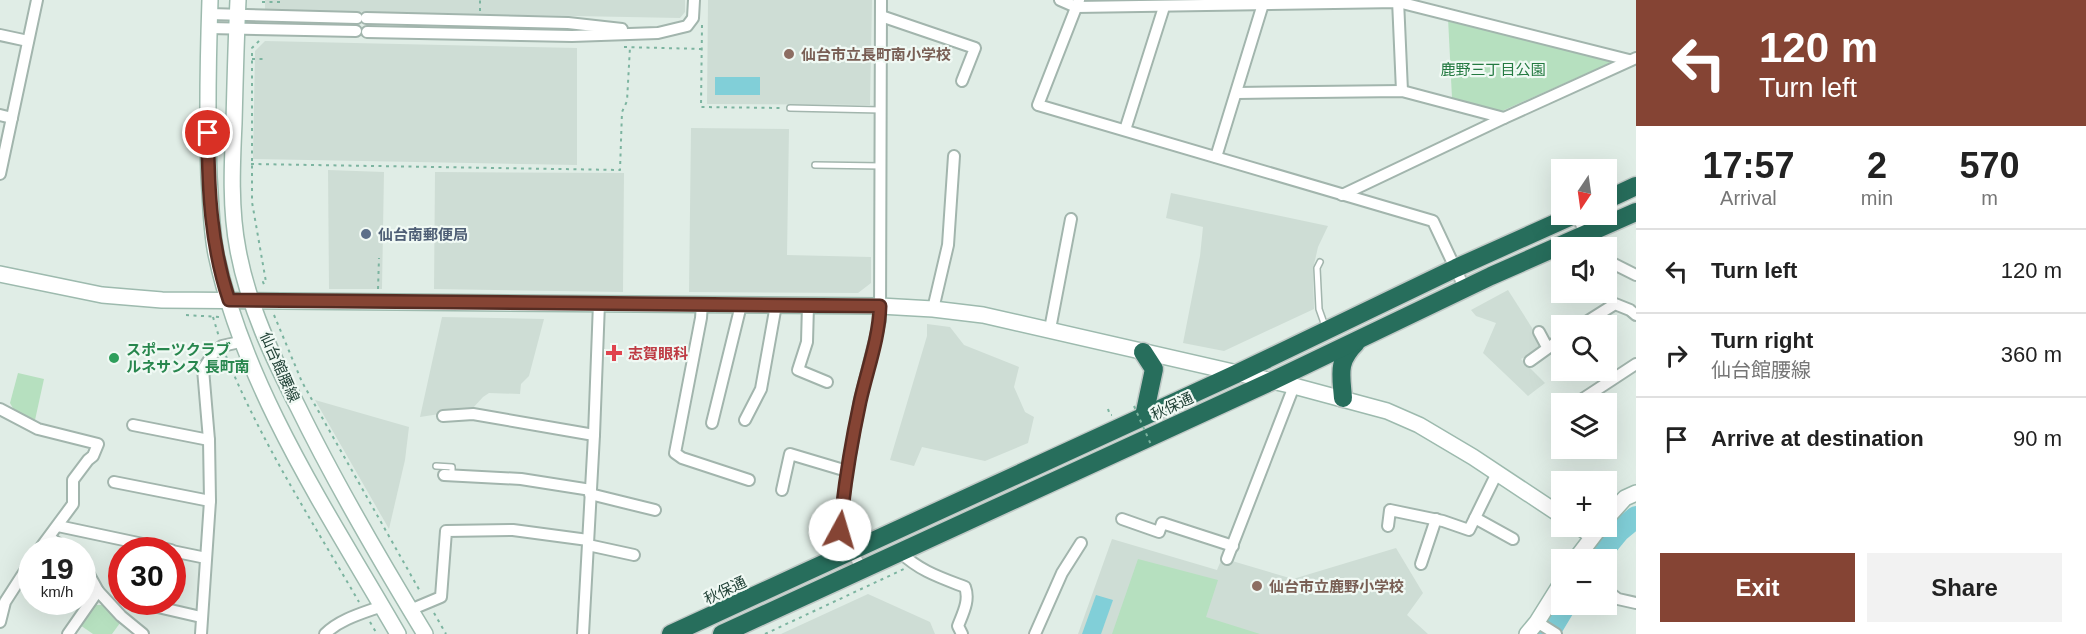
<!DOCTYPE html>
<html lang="en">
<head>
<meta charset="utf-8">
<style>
	:root { --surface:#fff; --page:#f2f2f2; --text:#222; --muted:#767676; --line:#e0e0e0; --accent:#854434 }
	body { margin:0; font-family:Arial,"Noto Sans JP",sans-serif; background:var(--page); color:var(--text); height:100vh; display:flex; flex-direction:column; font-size:22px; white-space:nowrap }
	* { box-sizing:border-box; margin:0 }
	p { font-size:20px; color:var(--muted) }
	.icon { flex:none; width:33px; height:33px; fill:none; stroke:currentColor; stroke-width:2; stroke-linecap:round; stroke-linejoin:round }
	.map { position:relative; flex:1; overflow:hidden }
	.details { display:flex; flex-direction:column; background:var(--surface); width:450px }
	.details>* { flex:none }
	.banner { background:#854434; color:#fff; overflow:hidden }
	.needle { width:39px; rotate:193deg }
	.fabs { position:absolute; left:1551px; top:159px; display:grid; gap:12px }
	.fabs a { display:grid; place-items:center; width:66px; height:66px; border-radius:0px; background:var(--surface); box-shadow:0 6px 24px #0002; font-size:30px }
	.speed { position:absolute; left:18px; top:537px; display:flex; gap:12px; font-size:30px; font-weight:700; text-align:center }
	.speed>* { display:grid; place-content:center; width:78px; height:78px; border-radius:50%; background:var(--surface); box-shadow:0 6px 24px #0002; line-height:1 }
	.speed small { font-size:15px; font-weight:400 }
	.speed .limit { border:9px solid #d22; background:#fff; color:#111 }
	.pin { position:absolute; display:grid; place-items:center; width:51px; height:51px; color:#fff; margin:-26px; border:3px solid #fff; border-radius:50%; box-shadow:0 2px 6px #0007 }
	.me { position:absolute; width:66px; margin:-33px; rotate:6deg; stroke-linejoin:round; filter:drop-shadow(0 0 4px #0008) }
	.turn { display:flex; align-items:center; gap:21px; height:126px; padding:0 24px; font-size:27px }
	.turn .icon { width:78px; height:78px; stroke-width:2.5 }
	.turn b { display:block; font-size:42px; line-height:51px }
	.eta { display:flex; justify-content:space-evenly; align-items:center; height:102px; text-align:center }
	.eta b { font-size:36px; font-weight:700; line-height:42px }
	.cta { display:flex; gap:12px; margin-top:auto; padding:12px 24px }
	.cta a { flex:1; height:69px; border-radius:0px; background:var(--accent); color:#fff; font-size:24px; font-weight:700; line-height:69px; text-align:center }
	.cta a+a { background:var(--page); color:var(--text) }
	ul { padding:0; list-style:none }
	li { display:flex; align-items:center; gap:18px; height:84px; padding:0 24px; border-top:2px solid var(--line) }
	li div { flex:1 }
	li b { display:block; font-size:22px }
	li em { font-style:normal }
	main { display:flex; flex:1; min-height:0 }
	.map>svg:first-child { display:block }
</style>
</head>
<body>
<main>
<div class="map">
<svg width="1636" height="634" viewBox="0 0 1636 634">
	<rect width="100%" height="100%" fill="#e0ede6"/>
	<g fill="#ceddd5">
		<polygon points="265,0 685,0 685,12 680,18 265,10"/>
		<polygon points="708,0 872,0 870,105 707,104"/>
		<polygon points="265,41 577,48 577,165 253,159 255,51"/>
		<polygon points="691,128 789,129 787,255 871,257 871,283 858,293 689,292"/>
		<polygon points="328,170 384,172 382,289 329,289"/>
		<polygon points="435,172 624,173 623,292 434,289"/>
		<polygon points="1171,193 1328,226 1318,247 1313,269 1314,309 1224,351 1183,343 1200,256 1203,227 1166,218"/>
		<polygon points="1508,290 1541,342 1537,351 1521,359 1545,383 1528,396 1483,353 1496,323 1476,316 1471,310"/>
		<polygon points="442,317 544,319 529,376 521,384 520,394 489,393 483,397 472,409 420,417"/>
		<polygon points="927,324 950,327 964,345 1019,367 1014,387 1025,412 1034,417 1028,443 985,461 922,447 914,466 890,460 927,336"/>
		<polygon points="315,400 409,427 405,460 389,529"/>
		<polygon points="1112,539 1217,570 1222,558 1293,579 1396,548 1423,593 1407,615 1428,634 1078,634"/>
		<polygon points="868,594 930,622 935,634 781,634"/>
	</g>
	<g fill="#b6e0bf">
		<polygon points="1448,18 1607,59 1610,63 1502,111 1452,98"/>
		<polygon points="18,373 44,379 35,420 14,410 10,403"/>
		<polygon points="1138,559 1218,580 1206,617 1260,634 1112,634"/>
		<polygon points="95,605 103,605 120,623 112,634 93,634 80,625"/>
	</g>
	<g fill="#81cfd8">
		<rect x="715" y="77" width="45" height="18"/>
		<polygon points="1096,595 1113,600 1101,634 1082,634"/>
	</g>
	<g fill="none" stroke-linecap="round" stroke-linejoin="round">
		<g stroke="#81cfd8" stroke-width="22">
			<polyline points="1595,560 1619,531 1636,517"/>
			<polyline points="1548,634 1566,604"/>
		</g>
		<g stroke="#a2b5ad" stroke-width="8">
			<g id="lane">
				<polyline points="790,108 881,110"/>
				<polyline points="815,165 882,166"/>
				<polyline points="1320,262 1317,268 1319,309 1325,326"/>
				<polyline points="436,466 452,467 452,476"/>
			</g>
		</g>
		<g stroke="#a2b5ad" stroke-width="14">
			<g id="street">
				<polyline points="1060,0 1076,7 1398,2 1629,60"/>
				<polyline points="1079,0 1038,105 1433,221 1465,289"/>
				<polyline points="1398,0 1402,91"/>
				<polyline points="209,14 357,18"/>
				<polyline points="881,16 975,48 962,81"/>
				<polyline points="366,18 568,23 622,29"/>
				<polyline points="209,28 356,31"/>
				<polyline points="367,32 572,36 658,33 687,26 693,18 694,0"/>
				<polyline points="0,35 28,41"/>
				<polyline points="1237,93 1402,91 1504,118"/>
				<polyline points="0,115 12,118"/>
				<polyline points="1125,130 1164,7"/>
				<polyline points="1216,157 1263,4"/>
				<polyline points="0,174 37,0"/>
				<polyline points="1342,195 1504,118 1636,58"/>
				<polyline points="1576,214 1593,248"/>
				<polyline points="1606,260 1636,275"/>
				<polyline points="702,304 701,318 675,453 682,458 749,480"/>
				<polyline points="808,305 807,342 798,370 827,382"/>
				<polyline points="933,309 948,245 954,156"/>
				<polyline points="1580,326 1615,304 1630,310 1636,315"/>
				<polyline points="1050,329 1071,219"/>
				<polyline points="1539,332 1547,347"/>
				<polyline points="1530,361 1562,338"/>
				<polyline points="1575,404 1636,364"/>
				<polyline points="0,409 38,429 98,444 93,456 88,460 73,480 73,504 39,550"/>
				<polyline points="443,416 473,414 594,435"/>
				<polyline points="745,420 761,389 776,305"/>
				<polyline points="712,423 741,305"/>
				<polyline points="133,425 209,440"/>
				<polyline points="444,475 521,479 591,490"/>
				<polyline points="114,482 210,501"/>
				<polyline points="782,490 790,454 847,471"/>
				<polyline points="590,494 655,510"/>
				<polyline points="1475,518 1513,539"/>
				<polyline points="1122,519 1159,532 1162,523 1233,546"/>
				<polyline points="58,526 171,550"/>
				<polyline points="1388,526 1390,510 1443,521 1469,530 1497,473"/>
				<polyline points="50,538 68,550"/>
				<polyline points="588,545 634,555"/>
				<polyline points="172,551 206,558"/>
				<path d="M900,552C920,571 939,577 965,587C970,600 963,613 958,626L962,634"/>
				<polyline points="1227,559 1294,386"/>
				<polyline points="82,562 98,591"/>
				<polyline points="1421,564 1436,519"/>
				<polyline points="862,569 840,530 847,471 860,400 880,320 881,0"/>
				<polyline points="1606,590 1618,599 1636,603"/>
				<polyline points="136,602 201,617"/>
				<polyline points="410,610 441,597 446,531 513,530 588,540"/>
				<polyline points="0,622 5,602 32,560"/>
				<polyline points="1537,622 1556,634"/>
				<polyline points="68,634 98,591 121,616 143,634"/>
				<polyline points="201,634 210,501 209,440 203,369 213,354 222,346 244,341"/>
				<path d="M325,634C340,619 363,613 382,606"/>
				<polyline points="583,634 594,435 599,303"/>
				<polyline points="1035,634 1062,573 1081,543"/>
			</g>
		</g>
		<g stroke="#9dbaae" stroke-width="18">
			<g id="secondary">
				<path d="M210,0C208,59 207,118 209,177C211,203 211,229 216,254C245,390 330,516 398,634"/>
				<path d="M238,0C236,41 235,82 234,123C232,165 230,209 238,250C248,305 273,358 298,407C336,485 380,560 425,634"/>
				<polyline points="0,274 102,295 162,300 880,306 933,309 983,315 1294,386 1387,411 1419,425 1473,457 1562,516"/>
				<polyline points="1606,519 1625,498 1636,493"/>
				<polyline points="1578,526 1592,536"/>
				<polyline points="1575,560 1601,526"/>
				<polyline points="1527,634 1537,622 1562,582"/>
			</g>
		</g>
		<g stroke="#c0c9c6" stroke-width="21">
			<g id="highway">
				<polyline points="1606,200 1636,186"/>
				<polyline points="1143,352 1154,369 1144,416"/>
				<path d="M1343,398C1341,373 1337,362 1356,343"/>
				<polyline points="671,634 1236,374 1456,268 1576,214"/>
				<polyline points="722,634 1272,381 1491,276 1636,212"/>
			</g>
		</g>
		<g stroke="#7cb4a0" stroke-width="2" stroke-dasharray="3 4.5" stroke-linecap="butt">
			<polyline points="262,2 281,2 281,0"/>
			<polyline points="480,11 480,0"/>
			<polyline points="702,25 701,107 781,108"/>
			<polyline points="259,41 252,48 252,202 266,282 263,282 265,287"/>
			<polyline points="624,47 702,49"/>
			<polyline points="252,59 264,59"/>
			<polyline points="251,164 620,170 622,112 627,101 630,47"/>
			<polyline points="378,289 379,258"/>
			<polyline points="186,315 219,317"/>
			<polyline points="274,315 302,382 421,593"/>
			<polyline points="213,317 219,337"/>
			<path d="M226,356C261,442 312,521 359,602"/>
			<polyline points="1108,409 1110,415 1112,415"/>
			<polyline points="434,613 446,634"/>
			<polyline points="370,622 377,634"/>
			<polyline points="765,634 904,569"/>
		</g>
		<use href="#lane" stroke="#fff" stroke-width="5"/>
		<use href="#street" stroke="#fff" stroke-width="10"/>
		<use href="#secondary" stroke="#fff" stroke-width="15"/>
		<use href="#highway" stroke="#276e5c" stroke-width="18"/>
		<polyline stroke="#7cb4a0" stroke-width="2" stroke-dasharray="3 4.5" stroke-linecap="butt" points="1134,406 1152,447"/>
	</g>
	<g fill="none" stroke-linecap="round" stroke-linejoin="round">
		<g stroke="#562c22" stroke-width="15">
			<path id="route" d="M208,133C208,190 211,246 229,300L880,306C879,339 867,370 860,402C851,444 844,487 840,530"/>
		</g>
		<use href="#route" stroke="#854434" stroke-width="10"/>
	</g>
	<g fill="#8d6e63" stroke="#f0f9f4" stroke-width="2">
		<circle cx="789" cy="54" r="6"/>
		<circle cx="1257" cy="586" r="6"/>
	</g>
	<circle fill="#5c6f8a" stroke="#f0f9f4" stroke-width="2" cx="366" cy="234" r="6"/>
	<path fill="#e0444e" stroke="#f0f9f4" stroke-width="2" d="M611 344h6v6h6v6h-6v6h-6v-6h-6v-6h6z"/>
	<circle fill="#2e9e5b" stroke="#f0f9f4" stroke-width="2" cx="114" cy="358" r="6"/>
	<g text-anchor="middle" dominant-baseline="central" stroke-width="4.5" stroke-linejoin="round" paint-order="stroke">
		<g font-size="15" font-weight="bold" fill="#785e54" stroke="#f0f9f4" text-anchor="start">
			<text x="801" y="54">仙台市立長町南小学校</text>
			<text x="1269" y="586">仙台市立鹿野小学校</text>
		</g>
		<g font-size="15" fill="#247a41" stroke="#f0f9f4">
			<text x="1493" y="69">鹿野三丁目公園</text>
		</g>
		<g font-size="15" font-weight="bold" fill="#4e5e75" stroke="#f0f9f4" text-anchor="start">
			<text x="378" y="234">仙台南郵便局</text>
		</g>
		<g font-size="15" font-weight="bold" fill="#27864d" stroke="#f0f9f4" text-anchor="start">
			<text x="126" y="349">スポーツクラブ<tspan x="126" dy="17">ルネサンス 長町南</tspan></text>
		</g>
		<g font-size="15" font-weight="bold" fill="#be3a42" stroke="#f0f9f4" text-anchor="start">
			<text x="628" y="353">志賀眼科</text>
		</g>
		<g font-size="15" fill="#1e3f34" stroke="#f0f9f4">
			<text transform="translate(280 367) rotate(66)">仙台館腰線</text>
			<text transform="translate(1172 406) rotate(-25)">秋保通</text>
			<text transform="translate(725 590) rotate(-25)">秋保通</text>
		</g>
	</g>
</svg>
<div class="fabs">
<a><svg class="needle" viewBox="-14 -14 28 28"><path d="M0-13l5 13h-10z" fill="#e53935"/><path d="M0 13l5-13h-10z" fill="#767676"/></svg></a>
<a><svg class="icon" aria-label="sound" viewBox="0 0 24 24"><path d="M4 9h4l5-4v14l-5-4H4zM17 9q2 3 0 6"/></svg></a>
<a><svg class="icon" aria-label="search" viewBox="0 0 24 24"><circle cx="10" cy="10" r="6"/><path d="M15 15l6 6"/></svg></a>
<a><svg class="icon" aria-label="layers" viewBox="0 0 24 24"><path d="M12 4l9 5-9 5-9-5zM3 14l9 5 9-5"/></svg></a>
<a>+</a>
<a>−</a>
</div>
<div class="speed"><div>19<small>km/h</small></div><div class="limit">30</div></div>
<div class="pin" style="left:208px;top:133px;background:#d93025"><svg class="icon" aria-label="arrive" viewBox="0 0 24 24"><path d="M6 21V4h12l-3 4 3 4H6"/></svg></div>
<svg class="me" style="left:840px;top:530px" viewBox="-20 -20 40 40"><circle r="19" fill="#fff"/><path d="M0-13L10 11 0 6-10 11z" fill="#854434"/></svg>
</div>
<section class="details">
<div class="banner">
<div class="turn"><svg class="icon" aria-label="left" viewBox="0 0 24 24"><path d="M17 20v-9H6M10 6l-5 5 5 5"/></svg><div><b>120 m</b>Turn left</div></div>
</div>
<div class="eta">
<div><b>17:57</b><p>Arrival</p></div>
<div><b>2</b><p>min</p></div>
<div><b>570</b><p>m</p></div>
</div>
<ul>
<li><svg class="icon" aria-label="left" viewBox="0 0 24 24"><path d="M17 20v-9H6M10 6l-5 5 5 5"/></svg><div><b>Turn left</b></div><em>120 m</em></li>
<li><svg class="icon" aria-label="right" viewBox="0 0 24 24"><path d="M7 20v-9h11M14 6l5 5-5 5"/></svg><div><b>Turn right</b><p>仙台館腰線</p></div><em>360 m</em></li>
<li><svg class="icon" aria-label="arrive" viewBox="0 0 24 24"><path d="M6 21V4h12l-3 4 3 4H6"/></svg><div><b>Arrive at destination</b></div><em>90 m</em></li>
</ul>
<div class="cta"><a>Exit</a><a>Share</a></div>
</section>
</main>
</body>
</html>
